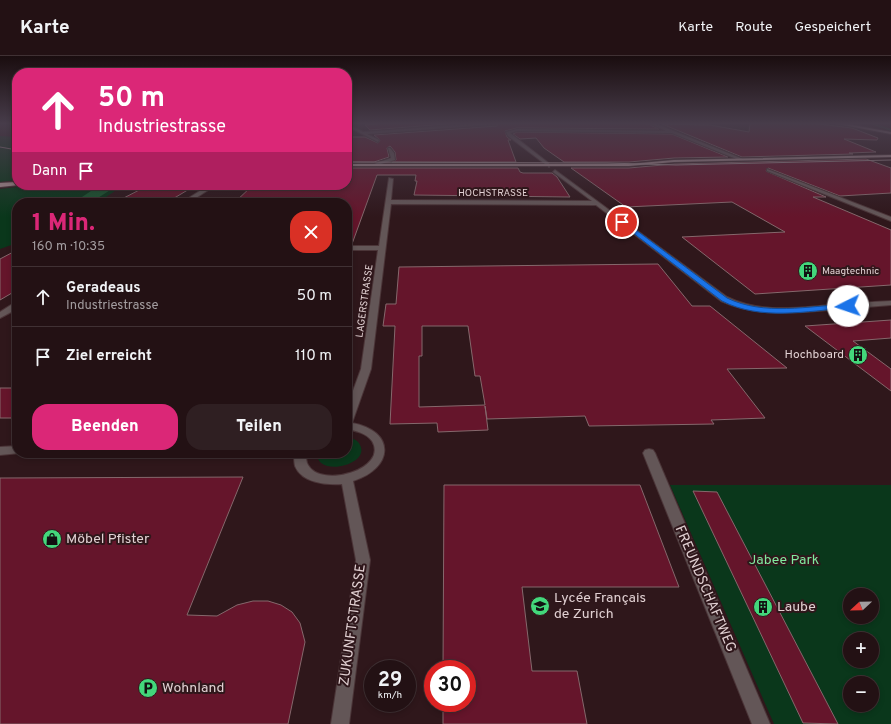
<!DOCTYPE html>
<html lang="de">
<head>
<meta charset="utf-8">
<style>
	:root { --surface:#231114; --page:#2f1f22; --text:#f1f3f6; --muted:#a39da0; --line:#403134; --accent:#db2777 }
	body { margin:0; font-family:Overpass,sans-serif; background:var(--page); color:var(--text); height:100vh; display:flex; flex-direction:column; font-size:15px; white-space:nowrap }
	* { box-sizing:border-box; margin:0 }
	p { font-size:13px; color:var(--muted) }
	.icon { flex:none; width:22px; height:22px; fill:none; stroke:currentColor; stroke-width:2; stroke-linecap:round; stroke-linejoin:round }
	.map { position:relative; flex:1; overflow:hidden }
	.sheet { position:absolute; left:12px; top:142px; width:340px; height:260px; display:flex; flex-direction:column; background:var(--surface); border-radius:16px; box-shadow:0 2px 6px #0003,0 0 0 1px var(--line) }
	.sheet>* { flex:none }
	.banner { position:absolute; left:12px; top:12px; width:340px; height:122px; border-radius:16px; box-shadow:0 2px 6px #0003,0 0 0 1px var(--line); background:#db2777; color:#fff; overflow:hidden }
	.needle { width:26px; rotate:248deg }
	.buttons { position:absolute; left:843px; top:532px; display:grid; gap:8px }
	.buttons a { display:grid; place-items:center; width:36px; height:36px; border-radius:50%; background:var(--surface); box-shadow:0 2px 6px #0003,0 0 0 1px var(--line); font-size:20px }
	.speed { position:absolute; left:364px; top:604px; display:flex; gap:8px; font-size:20px; font-weight:700; text-align:center }
	.speed>* { display:grid; place-content:center; width:52px; height:52px; border-radius:50%; background:var(--surface); box-shadow:0 2px 6px #0003,0 0 0 1px var(--line); line-height:1 }
	.speed small { font-size:10px; font-weight:400 }
	.speed .limit { border:6px solid #d22; background:#fff; color:#111 }
	.pin { position:absolute; display:grid; place-items:center; width:34px; height:34px; color:#fff; margin:-17px; border:2px solid #fff; border-radius:50%; box-shadow:0 1px 4px #0007 }
	.me { position:absolute; width:44px; margin:-22px; rotate:266deg; stroke-linejoin:round; filter:drop-shadow(0 0 3px #0008) }
	.turn { display:flex; align-items:center; gap:14px; height:84px; padding:0 20px; font-size:18px }
	.turn .icon { width:52px; height:52px; stroke-width:2.5 }
	.turn b { display:block; font-size:28px; line-height:34px }
	.then { display:flex; align-items:center; height:38px; padding:0 20px; background:#0003; gap:8px; font-size:15px }
	.round { display:grid; place-items:center; flex:none; width:42px; height:42px; border-radius:16px; background:var(--page) }
	.headline { display:flex; align-items:center; justify-content:space-between; height:68px; padding:0 20px }
	h1 { font-size:24px; font-weight:800; line-height:30px; color:var(--accent) }
	.button { display:flex; gap:8px; margin-top:auto; padding:8px 20px }
	.button a { flex:1; height:46px; border-radius:16px; background:var(--accent); color:#fff; font-size:16px; font-weight:800; line-height:46px; text-align:center }
	.button a+a { background:var(--page); color:var(--text) }
	ul { padding:0; list-style:none }
	li { display:flex; align-items:center; gap:12px; height:60px; padding:0 20px; border-top:1px solid var(--line) }
	li div { flex:1 }
	li b { display:block; font-size:15px }
	li em { font-style:normal }
	header { display:flex; align-items:center; gap:24px; box-sizing:border-box; height:56px; padding:0 20px; background:var(--surface); border-bottom:1px solid var(--line) }
	header strong { font-size:19px }
	nav { display:flex; gap:22px; margin-inline-start:auto; font-size:14px }
	.map>svg:first-child { display:block }
</style>
</head>
<body>
<header>
<strong>Karte</strong>
<nav><a>Karte</a><a>Route</a><a>Gespeichert</a></nav>
</header>
<div class="map">
<svg width="891" height="668" viewBox="0 0 891 668">
	<rect width="100%" height="100%" fill="#2f171b"/>
	<g fill="#0a371b" fill-rule="evenodd">
		<polygon points="0,80 17,81 17,124 0,126"/>
		<polygon points="394,105 515,105 516,108 387,108"/>
		<polygon points="34,129 124,129 97,147 17,147 17,187 0,193 0,133"/>
		<path d="M347,381C352,382 358,384 360,389C371,409 316,422 317,397H331L335,401H340L347,397Z"/>
		<path d="M670,429H891V668H774ZM850,539H872V561H850ZM850,583H872V605H850ZM850,627H872V649H850Z"/>
	</g>
	<polygon fill="#1a5730" points="100,129 118,129 90,147 73,147"/>
	<g fill="none" stroke-linecap="round" stroke-linejoin="round">
		<g fill="#1a5730" fill-rule="evenodd">
			<polygon points="347,67 351,67 347,69"/>
			<polygon points="867,67 872,67 891,73 891,75"/>
		</g>
	</g>
	<g fill="#65152b" stroke="#85686c" fill-rule="evenodd">
		<polygon points="383,67 460,67 370,74 365,69"/>
		<polygon points="498,67 636,67 648,68 659,73 517,72 505,75 507,81 511,84 508,84 516,106 392,106 396,104 395,96 390,90 387,92 389,101 374,106 347,106 347,81 365,81 378,87 380,84 374,79 497,70"/>
		<polygon points="750,67 820,68 852,72 878,82 877,84 844,83 876,96 849,97 853,98 742,101 662,68 710,69 749,76"/>
		<polygon points="517,76 672,78 728,101 674,102 629,106 564,106 544,92 536,82 520,83 513,78"/>
		<polygon points="866,103 891,112 891,137 840,140 768,112 766,115 826,141 813,141 891,174 891,229 755,238 682,181 785,176 732,146 626,151 571,112 629,112 674,108"/>
		<polygon points="347,112 518,112 520,116 523,117 552,117 557,121 570,141 414,139 417,125 415,125 416,119 377,119 352,188 347,188 347,147 234,147 253,129 347,129"/>
		<polygon points="149,129 196,129 166,147 114,147"/>
		<polygon points="17,194 17,234 0,244 0,203"/>
		<path d="M658,208L692,250H710L787,312L727,313L765,362L711,364L714,368L589,370L585,360L487,363L485,350L488,374L438,376L437,367L390,368L395,270H383L386,248H396L399,211ZM422,270H468L475,320H480L485,349L419,351V300H422Z"/>
		<polygon points="891,264 891,282 853,285 891,313 891,335 805,270"/>
		<rect x="0" y="332" width="17" height="30"/>
		<polygon points="243,421 187,559 217,560 237,549 253,545 268,545 281,549 292,556 300,567 305,586 288,668 0,668 0,422"/>
		<polygon points="444,429 640,429 679,531 522,531 532,615 577,615 587,668 443,668 443,647 467,647 467,613 443,613"/>
		<polygon points="693,435 717,436 838,668 803,667"/>
	</g>
	<g fill="none" stroke-linecap="round" stroke-linejoin="round">
		<g stroke="#4b3538" stroke-width="2">
			<g id="minor">
				<polygon points="487,67 497,68 367,78 379,84 378,86 347,70 347,68 363,76"/>
				<polygon points="649,67 654,67 743,103 739,104 672,77 517,75 510,77 551,109 549,111 508,80 506,76 517,73 666,75"/>
				<polygon points="388,92 390,92 394,97 395,104 374,110 374,108 391,102"/>
				<polygon points="767,113 891,161 891,165 767,115"/>
				<path d="M555,114L727,241C760,257 794,252 830,249C850,247 871,246 891,245V249C871,251 850,252 830,254C792,257 756,261 721,245L596,149L391,148L371,313L352,367C396,375 394,412 353,425L370,504L349,668H331L356,504L342,428C326,429 302,427 295,410C294,406 294,401 294,397H306C306,401 306,406 308,409C321,433 389,413 372,385C366,377 356,375 347,373V351L361,313L378,194H347V190H379L389,122L393,123L391,144L592,145L553,116Z"/>
				<polygon points="209,129 216,129 188,147 181,147"/>
				<polygon points="14,247 17,247 17,253 0,262 0,256"/>
				<polygon points="17,390 17,397 20,397 0,399 0,391"/>
				<polygon points="649,393 653,394 655,397 770,668 752,668 643,397 645,394"/>
			</g>
		</g>
		<g stroke="#4b3538" stroke-width="2">
			<g id="major">
				<polygon points="842,67 891,76 891,78 832,67"/>
				<polygon points="891,99 891,101 674,106 629,110 347,110 347,108 629,108 674,104"/>
				<polygon points="17,126 17,129 19,129 0,131 0,127"/>
			</g>
		</g>
		<use href="#minor" fill="#635657" fill-rule="evenodd"/>
		<use href="#major" fill="#a68c8f" fill-rule="evenodd"/>
		<g stroke="#9e8a8d" stroke-width="1">
			<polyline points="0,91 17,94"/>
			<polyline points="347,106 607,107 676,109 891,104"/>
		</g>
	</g>
	<linearGradient id="sky" x2="0" y2="1"><stop stop-color="#1a0d0f"/><stop offset="0.42" stop-color="#473c4a"/><stop offset="1" stop-color="#473c4a" stop-opacity="0"/></linearGradient>
	<rect width="891" height="161" fill="url(#sky)"/>
	<path fill="#1a73e8" stroke="#114b97" d="M620,165H624L727,242C764,260 809,250 848,248L852,250L848,252C807,255 761,265 722,245L620,167Z"/>
	<defs>
		<g id="building-disc" transform="scale(1)"><circle r="9.5" fill="#43d77b" stroke="#2f171b"/><path d="M-4-6H4V6H1V3H-1V6H-4ZM-2.5-4.3h1.7v1.8h-1.7ZM.8-4.3h1.7v1.8H.8ZM-2.5-1h1.7V.8h-1.7ZM.8-1h1.7V.8H.8Z" fill="#111"/></g>
		<g id="shop-disc" transform="scale(1)"><circle r="9.5" fill="#43d77b" stroke="#2f171b"/><path d="M-5-2.5h2.3a2.7 3.5 0 0 1 5.4 0H5L5.5 6h-11ZM-1.5-2.5h3a1.5 2.3 0 0 0-3 0Z" fill="#111"/></g>
		<g id="school-disc" transform="scale(1)"><circle r="9.5" fill="#43d77b" stroke="#2f171b"/><path d="M0-5L7-2L0 1L-7-2ZM-4 1L0 2.5L4 1V4Q0 6-4 4Z" fill="#111"/></g>
		<g id="parking-disc" transform="scale(1)"><circle r="9.5" fill="#43d77b" stroke="#2f171b"/><path d="M-3.5-5.5H1a3.5 3.5 0 0 1 0 7H-1V5.5H-3.5ZM-1-3.4V-.6H.8a1.4 1.4 0 0 0 0-2.8Z" fill="#111"/></g>
	</defs>
	<g fill-rule="evenodd">
		<use href="#building-disc" x="808" y="215"/>
		<use href="#building-disc" x="858" y="299"/>
		<use href="#shop-disc" x="52" y="483"/>
		<use href="#school-disc" x="540" y="550"/>
		<use href="#building-disc" x="763" y="551"/>
		<use href="#parking-disc" x="148" y="632"/>
	</g>
	<g text-anchor="middle" dominant-baseline="central" stroke-width="4" stroke-linejoin="round" paint-order="stroke">
		<g font-size="10" fill="#e1d0d2" stroke="#2f171b">
			<text x="493" y="137">HOCHSTRASSE</text>
			<text transform="translate(365 245) rotate(-82)">LAGERSTRASSE</text>
		</g>
		<g font-size="10" fill="#e1d0d2" stroke="#2f171b" text-anchor="start">
			<text x="822" y="215">Maagtechnic</text>
		</g>
		<g font-size="12" fill="#e1d0d2" stroke="#2f171b" text-anchor="end">
			<text x="844" y="299">Hochboard</text>
		</g>
		<g font-size="14" fill="#e1d0d2" stroke="#2f171b" text-anchor="start">
			<text x="66" y="483">Möbel Pfister</text>
			<text x="554" y="542">Lycée Français<tspan x="554" dy="16">de Zurich</tspan></text>
			<text x="777" y="551">Laube</text>
			<text x="162" y="632">Wohnland</text>
		</g>
		<g font-size="14" fill="#81ea9f" stroke="#2f171b">
			<text x="784" y="504">Jabee Park</text>
		</g>
		<g font-size="14" fill="#e1d0d2" stroke="#2f171b">
			<text transform="translate(705 533) rotate(67)">FREUNDSCHAFTWEG</text>
			<text transform="translate(353 569) rotate(-82)">ZUKUNFTSTRASSE</text>
		</g>
	</g>
</svg>
<div class="buttons">
<a><svg class="needle" viewBox="-14 -14 28 28"><path d="M0-13l5 13h-10z" fill="#e53935"/><path d="M0 13l5-13h-10z" fill="#a39da0"/></svg></a>
<a>+</a>
<a>−</a>
</div>
<div class="speed"><div>29<small>km/h</small></div><div class="limit">30</div></div>
<div class="pin" style="left:622px;top:166px;background:#d93025"><svg class="icon" aria-label="arrive" viewBox="0 0 24 24"><path d="M6 21V4h12l-3 4 3 4H6"/></svg></div>
<svg class="me" style="left:848px;top:250px" viewBox="-20 -20 40 40"><circle r="19" fill="#fff"/><path d="M0-13L10 11 0 6-10 11z" fill="#1a73e8"/></svg>
<div class="banner">
<div class="turn"><svg class="icon" aria-label="ahead" viewBox="0 0 24 24"><path d="M12 20V5M6 11l6-6 6 6"/></svg><div><b>50 m</b>Industriestrasse</div></div>
<div class="then">Dann<svg class="icon" aria-label="arrive" viewBox="0 0 24 24"><path d="M6 21V4h12l-3 4 3 4H6"/></svg></div>
</div>
<section class="sheet">
<div class="headline"><div><h1>1 Min.</h1><p>160 m · 10:35</p></div><a class="round" style="background:#d93025;color:#fff"><svg class="icon" aria-label="close" viewBox="0 0 24 24"><path d="M6 6l12 12M18 6L6 18"/></svg></a></div>
<ul>
<li><svg class="icon" aria-label="ahead" viewBox="0 0 24 24"><path d="M12 20V5M6 11l6-6 6 6"/></svg><div><b>Geradeaus</b><p>Industriestrasse</p></div><em>50 m</em></li>
<li><svg class="icon" aria-label="arrive" viewBox="0 0 24 24"><path d="M6 21V4h12l-3 4 3 4H6"/></svg><div><b>Ziel erreicht</b></div><em>110 m</em></li>
</ul>
<div class="button"><a>Beenden</a><a>Teilen</a></div>
</section>
</div>
</body>
</html>
